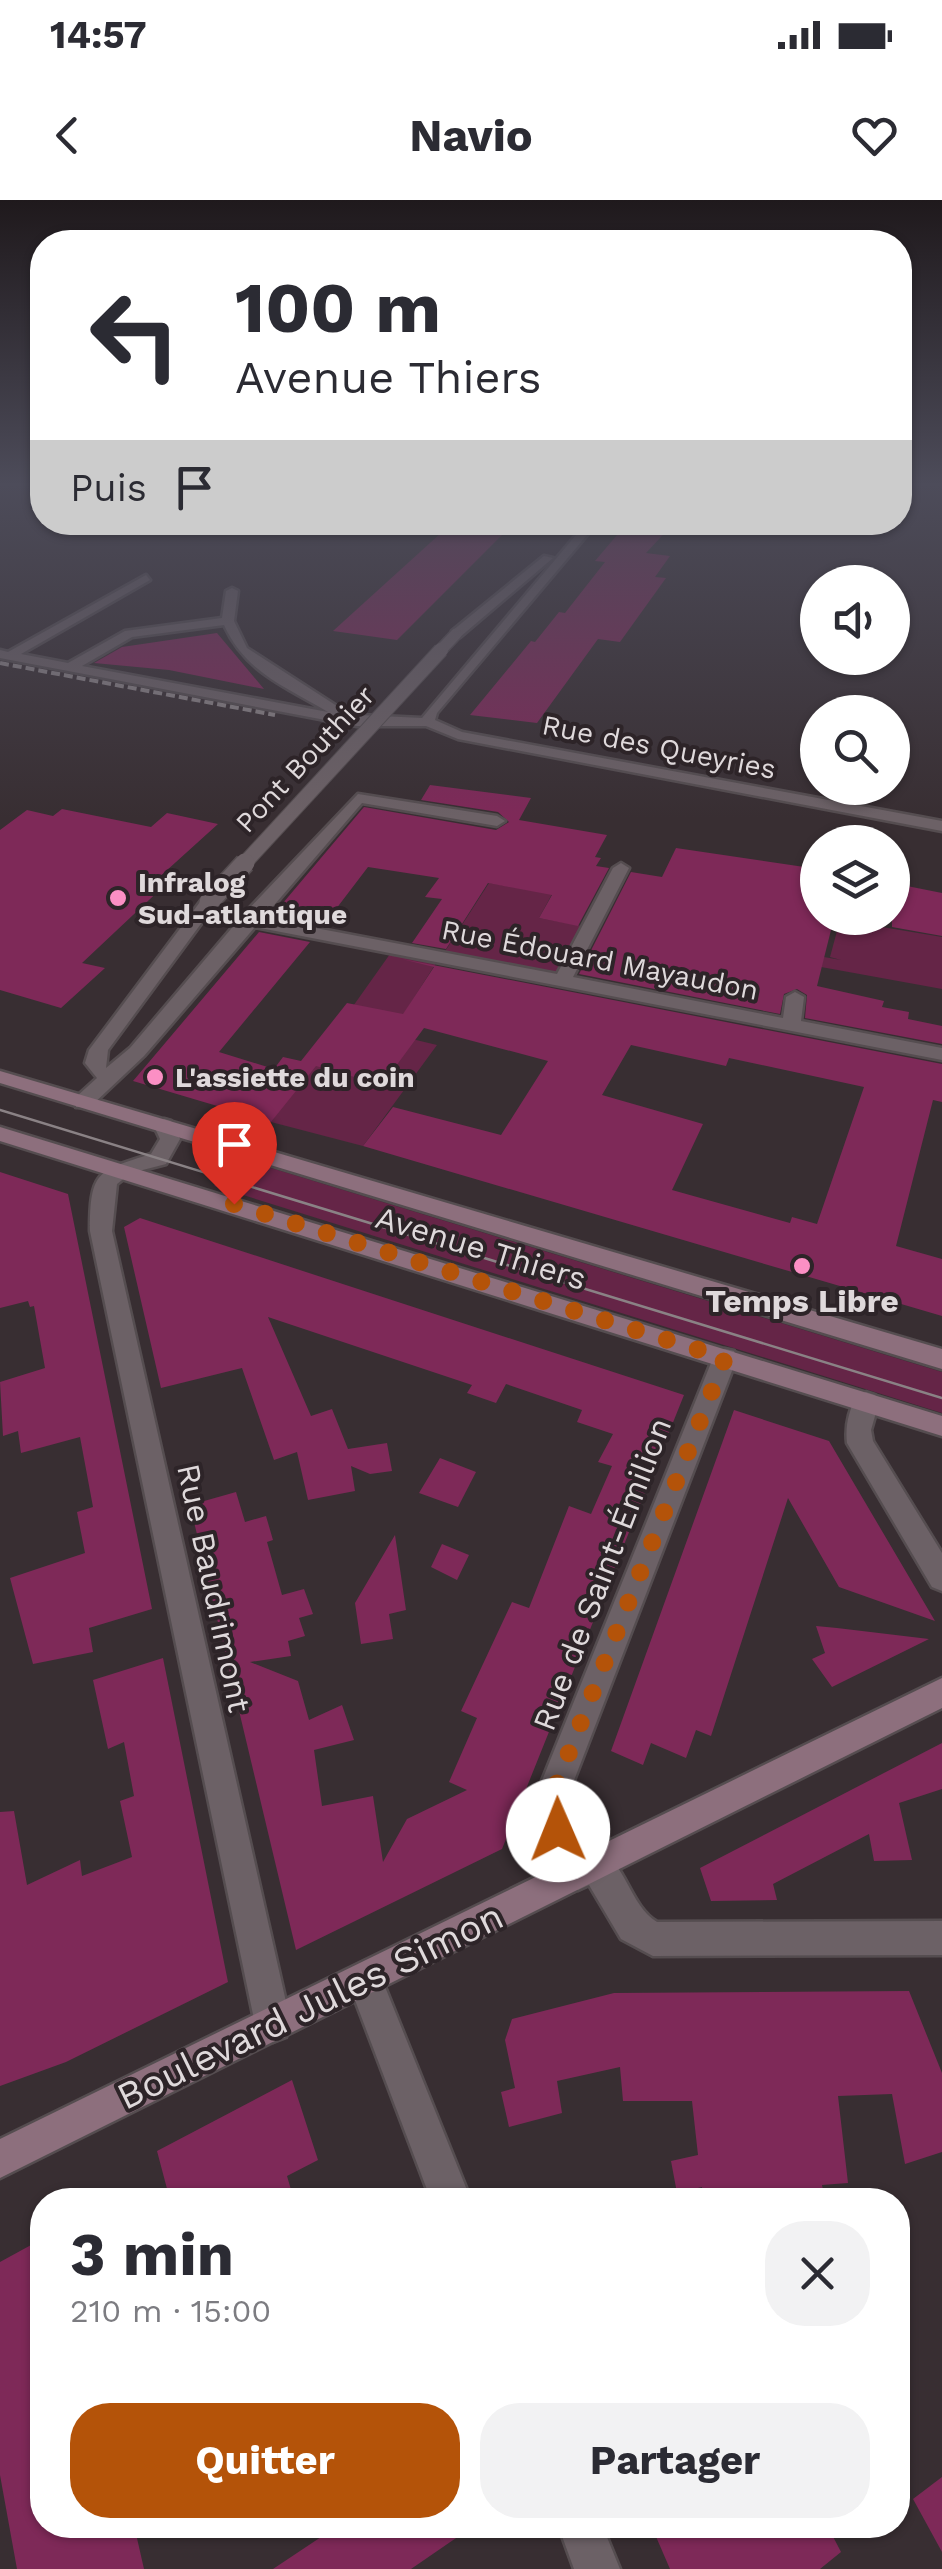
<!DOCTYPE html>
<html lang="fr">
<head>
<meta charset="utf-8">
<style>
	:root { --surface:#fff; --page:#f2f2f3; --text:#2b2b33; --muted:#7c7c81; --accent:#b45309 }
	body { margin:0; font-family:"Work Sans",sans-serif; background:var(--page); color:var(--text); height:100vh; display:flex; flex-direction:column; font-size:38px; white-space:nowrap }
	* { box-sizing:border-box; margin:0 }
	p { font-size:32px; color:var(--muted) }
	.icon { flex:none; width:55px; height:55px; fill:none; stroke:currentColor; stroke-width:2; stroke-linecap:round; stroke-linejoin:round }
	.map { position:relative; flex:1; overflow:hidden }
	.side { position:absolute; left:30px; top:1988px; width:880px; height:350px; display:flex; flex-direction:column; background:var(--surface); border-radius:40px; box-shadow:0 2px 8px #0004 }
	.side>* { flex:none }
	.guide { position:absolute; left:30px; top:30px; width:882px; height:305px; border-radius:40px; box-shadow:0 2px 8px #0004; background:#fff; color:var(--text); overflow:hidden }
	.tools { position:absolute; left:800px; top:365px; display:grid; gap:20px }
	.tools a { display:grid; place-items:center; width:110px; height:110px; border-radius:50%; background:var(--surface); box-shadow:0 2px 8px #0004; font-size:50px }
	.pin { position:absolute; display:grid; place-items:center; width:85px; height:85px; color:#fff; margin:-102px -42px; border-radius:50% 50% 50% 0; rotate:-45deg; box-shadow:0 0 10px #0007 }
	.pin .icon { rotate:45deg }
	.me { position:absolute; width:110px; margin:-55px; rotate:359deg; stroke-linejoin:round; filter:drop-shadow(0 0 8px #0008) }
	.turn { display:flex; align-items:center; gap:35px; height:210px; padding:0 40px; font-size:45px }
	.turn .icon { width:130px; height:130px; stroke-width:2.5 }
	.turn b { display:block; font-size:70px; line-height:85px }
	.then { display:flex; align-items:center; height:95px; padding:0 40px; background:#0003; gap:20px; font-size:38px }
	.round { display:grid; place-items:center; flex:none; width:105px; height:105px; border-radius:40px; background:var(--page) }
	.overview { display:flex; align-items:center; justify-content:space-between; height:170px; padding:0 40px }
	h1 { font-size:60px; font-weight:700; line-height:75px }
	.button { display:flex; gap:20px; margin-top:auto; padding:20px 40px }
	.button a { flex:1; height:115px; border-radius:40px; background:var(--accent); color:#fff; font-size:40px; font-weight:700; line-height:115px; text-align:center }
	.button a+a { background:var(--page); color:var(--text) }
	.status { display:flex; justify-content:space-between; align-items:center; height:70px; padding:0 50px; background:var(--surface); direction:ltr }
	.status svg { height:28px; fill:currentColor }
	header { display:flex; justify-content:space-between; align-items:center; height:130px; padding:0 40px; background:var(--surface); font-size:45px; font-weight:700 }
	.map>svg:first-child { display:block }
</style>
</head>
<body>
<div class="status"><b>14:57</b><svg viewBox="0 0 49 12"><path d="M0 12V9h3v3zM5 12V6h3v6zM10 12V3h3v9zM15 12V0h3v12zM26 1h20v11H26zM47 4h2v5h-2z"/></svg></div>
<header><svg class="icon" aria-label="back" viewBox="0 0 24 24"><path d="M15 5l-7 7 7 7"/></svg>Navio<svg class="icon" aria-label="heart" viewBox="0 0 24 24"><path d="M12 20l-8-8c-3-5 5-10 8-4 3-6 11-1 8 4z"/></svg></header>
<div class="map">
<svg width="942" height="2369" viewBox="0 0 942 2369">
	<rect width="100%" height="100%" fill="#382e32"/>
	<g fill="#652547">
		<polygon points="489,683 552,694 539,718 582,726 557,775 444,753"/>
		<polygon points="840,720 942,737 942,789 733,751 737,742 841,760 830,757"/>
		<polygon points="390,754 436,763 391,834 437,845 363,946 271,922"/>
		<polygon points="238,958 942,1172 942,1213 214,986"/>
	</g>
	<g fill="#7e2958" fill-rule="evenodd">
		<polygon points="628,322 675,322 646,353 670,356 655,377 666,378 620,442 598,439 537,523 470,515 531,441 535,442 559,412 565,413 605,362 595,361"/>
		<polygon points="452,323 508,329 397,440 333,431"/>
		<polygon points="217,433 264,489 169,470 94,463 122,447"/>
		<polygon points="430,585 531,598 519,620 607,635 595,657 601,658 596,666 609,668 578,726 539,718 552,695 488,683 446,749 412,743 442,699 425,697 439,678 368,667 323,726 272,716 364,607 496,630 509,622 498,612 421,600"/>
		<polygon points="62,609 151,627 167,613 218,624 155,681 166,684 82,763 105,768 61,808 0,790 0,630 27,610 53,616"/>
		<polygon points="676,648 818,669 818,718 834,718 817,786 884,801 882,807 909,812 908,819 942,826 942,844 805,818 807,795 797,789 784,794 780,814 579,774 631,672 662,677"/>
		<polygon points="892,683 942,693 942,736 892,727"/>
		<path d="M259,732L310,742L219,852L274,869L283,857L301,861L347,803L403,814L434,767L402,759L942,864V902L933,900L896,1046L942,1059V1116L363,946L393,907L501,935L548,861L424,828L382,885L316,866L271,922L133,881ZM631,845L726,866L729,858L864,887L817,1024L792,1017L790,1023L672,990L703,924L602,895Z"/>
		<polygon points="0,972 68,994 152,1409 89,1428 93,1452 33,1464 10,1378 85,1353 77,1312 93,1307 80,1237 21,1253 18,1231 3,1236 0,1182 45,1168 34,1106 30,1107 28,1101 0,1108"/>
		<polygon points="140,1018 684,1195 502,1649 296,1750 190,1305 236,1292 245,1322 266,1316 273,1340 267,1342 282,1395 304,1389 313,1414 299,1418 305,1436 288,1441 291,1456 250,1462 298,1481 309,1520 342,1505 354,1540 314,1550 322,1606 373,1596 383,1662 407,1619 467,1590 449,1582 477,1518 461,1511 512,1402 529,1408 569,1306 591,1314 612,1266 598,1262 613,1234 577,1222 582,1210 506,1184 496,1203 467,1193 472,1185 268,1117 311,1216 332,1209 348,1249 387,1243 392,1271 370,1274 351,1266 355,1291 308,1300 297,1252 274,1260 242,1168 161,1188 124,1027"/>
		<polygon points="734,1210 829,1241 935,1421 839,1387 788,1298 711,1536 696,1530 686,1558 651,1543 643,1565 611,1551"/>
		<polygon points="440,1258 476,1272 458,1307 419,1293"/>
		<polygon points="395,1335 406,1410 389,1414 393,1439 361,1444 355,1403"/>
		<polygon points="442,1344 469,1355 457,1380 431,1367"/>
		<polygon points="816,1426 837,1428 929,1439 832,1487 812,1459 825,1453"/>
		<polygon points="163,1458 228,1782 66,1862 0,1886 0,1612 14,1611 27,1685 80,1660 82,1676 132,1657 120,1601 134,1596 124,1542 108,1549 93,1480"/>
		<polygon points="942,1543 942,1589 899,1603 912,1660 874,1661 869,1634 773,1684 777,1700 711,1701 700,1668"/>
		<polygon points="909,1791 942,1873 942,1952 905,1964 892,1894 838,1896 848,1983 822,1985 825,2000 704,2000 702,1987 677,1993 671,1961 698,1955 692,1901 623,1901 620,1867 557,1881 562,1913 509,1927 501,1892 515,1888 505,1840 512,1819 614,1793"/>
		<polygon points="292,1880 318,1960 287,1976 294,2000 170,2000 157,1951"/>
		<polygon points="42,2039 42,2325 134,2325 144,2369 17,2369 0,2275 0,2062"/>
		<polygon points="942,2277 942,2352 913,2299"/>
		<polygon points="339,2325 475,2325 411,2369 273,2369"/>
		<polygon points="651,2325 827,2325 841,2352 820,2369 670,2369"/>
	</g>
	<g fill="none" stroke-linecap="round" stroke-linejoin="round">
		<g stroke="#554d50" stroke-width="5">
			<g id="street">
				<path d="M587,322H598L437,513L435,520L462,532L942,621V631L458,539L426,526H357L0,458V450L8,452L146,375L150,380L21,454L68,463L125,431L222,418L226,391L232,388L238,391L234,421L247,448L340,508L338,514L422,518ZM224,425C246,473 285,486 328,512L82,466L132,437Z"/>
				<polygon points="544,356 553,358 460,437 452,437 452,431"/>
				<polygon points="358,594 497,616 505,621 497,626 362,603 263,718 557,774 613,668 621,663 629,668 573,777 783,818 786,797 795,792 804,797 801,821 942,848 942,860 255,727 144,856 90,907 76,907 76,897 97,878 85,863 89,850 203,698 217,702 108,850 106,868 130,848 242,716"/>
				<path d="M164,919L171,921L180,939L166,964L131,973L117,984L112,1031L291,1824L286,1837L273,1842L260,1837L255,1824L90,1031C90,970 98,971 151,954L160,939L154,926Z"/>
				<path d="M725,1149L734,1151L737,1158L573,1583L574,1628L586,1653L596,1648C626,1661 629,1705 657,1722L942,1721V1755L653,1756L621,1739L589,1685L578,1690L566,1685L542,1630L541,1583L713,1158L716,1151Z"/>
				<path d="M866,1192L875,1195L879,1202L871,1230L873,1241L942,1353V1391L932,1387L847,1243C845,1226 849,1210 857,1195Z"/>
				<polygon points="365,1761 377,1767 471,2000 431,2000 347,1779 353,1767"/>
				<polygon points="558,2325 602,2325 620,2369 574,2369"/>
			</g>
		</g>
		<g stroke="#554d50" stroke-width="5">
			<g id="secondary">
				<polygon points="0,871 942,1149 942,1169 0,883"/>
				<polygon points="0,927 942,1216 942,1236 0,941"/>
				<polygon points="942,1478 942,1508 0,1978 0,1939"/>
			</g>
		</g>
		<use href="#street" fill="#6c6166" fill-rule="evenodd"/>
		<use href="#secondary" fill="#8d6f7d" fill-rule="evenodd"/>
		<polyline stroke="#8a8285" stroke-width="2.5" points="0,910 942,1198"/>
		<polyline stroke="#8a8285" stroke-width="4" stroke-dasharray="9 4" stroke-linecap="butt" points="0,463 275,515"/>
		<g stroke="#554d50" stroke-width="14" stroke-linecap="butt">
			<polyline id="street-bridge-far2" points="439,452 456,434"/>
		</g>
		<g stroke="#554d50" stroke-width="16" stroke-linecap="butt">
			<polyline id="street-bridge-far1" points="242,666 441,450"/>
		</g>
		<g stroke="#554d50" stroke-width="22" stroke-linecap="butt">
			<polyline id="street-bridge" points="209,702 245,663"/>
		</g>
		<use href="#street-bridge-far2" stroke="#6c6166" stroke-width="11"/>
		<use href="#street-bridge-far1" stroke="#6c6166" stroke-width="14"/>
		<use href="#street-bridge" stroke="#6c6166" stroke-width="19"/>
	</g>
	<linearGradient id="sky" x2="0" y2="1"><stop stop-color="#1f191c"/><stop offset="0.46" stop-color="#4d4c5a"/><stop offset="1" stop-color="#4d4c5a" stop-opacity="0"/></linearGradient>
	<rect width="942" height="618" fill="url(#sky)"/>
	<g fill="none" stroke-linecap="round" stroke-linejoin="round">
		<polyline stroke="#b45309" stroke-width="18" stroke-dasharray="0 32.4" points="234,1004 725,1158 557,1583 558,1630"/>
	</g>
	<g fill="#fb8fc4" stroke="#2d2428" stroke-width="4">
		<circle cx="118" cy="698" r="10"/>
		<circle cx="155" cy="877" r="10"/>
		<circle cx="802" cy="1066" r="10"/>
	</g>
	<g text-anchor="middle" dominant-baseline="central" stroke-width="8" stroke-linejoin="round" paint-order="stroke">
		<g font-size="28" fill="#dfd9db" stroke="#2d2428">
			<text transform="translate(659 547) rotate(11)">Rue des Queyries</text>
			<text transform="translate(305 559) rotate(-47)">Pont Bouthier</text>
			<text transform="translate(600 760) rotate(11)">Rue Édouard Mayaudon</text>
		</g>
		<g font-size="28" font-weight="bold" fill="#dfd9db" stroke="#2d2428" text-anchor="start">
			<text x="138" y="682">Infralog<tspan x="138" dy="32">Sud-atlantique</tspan></text>
			<text x="175" y="877">L'assiette du coin</text>
		</g>
		<g font-size="32" fill="#dfd9db" stroke="#2d2428">
			<text transform="translate(481 1048) rotate(17)">Avenue Thiers</text>
			<text transform="translate(602 1374) rotate(-69)">Rue de Saint-Émilion</text>
			<text transform="translate(214 1388) rotate(78)">Rue Baudrimont</text>
		</g>
		<g font-size="32" font-weight="bold" fill="#dfd9db" stroke="#2d2428">
			<text x="802" y="1101">Temps Libre</text>
		</g>
		<g font-size="38" fill="#dfd9db" stroke="#2d2428">
			<text transform="translate(310 1806) rotate(-26)">Boulevard Jules Simon</text>
		</g>
	</g>
</svg>
<div class="tools">
<a><svg class="icon" aria-label="sound" viewBox="0 0 24 24"><path d="M4 9h4l5-4v14l-5-4H4zM17 9q2 3 0 6"/></svg></a>
<a><svg class="icon" aria-label="search" viewBox="0 0 24 24"><circle cx="10" cy="10" r="6"/><path d="M15 15l6 6"/></svg></a>
<a><svg class="icon" aria-label="layers" viewBox="0 0 24 24"><path d="M12 4l9 5-9 5-9-5zM3 14l9 5 9-5"/></svg></a>
</div>
<div class="pin" style="left:234px;top:1004px;background:#d93025"><svg class="icon" aria-label="arrive" viewBox="0 0 24 24"><path d="M6 21V4h12l-3 4 3 4H6"/></svg></div>
<svg class="me" style="left:558px;top:1630px" viewBox="-20 -20 40 40"><circle r="19" fill="#fff"/><path d="M0-13L10 11 0 6-10 11z" fill="#b45309"/></svg>
<div class="guide">
<div class="turn"><svg class="icon" aria-label="left" viewBox="0 0 24 24"><path d="M17 20v-9H6M10 6l-5 5 5 5"/></svg><div><b>100 m</b>Avenue Thiers</div></div>
<div class="then">Puis<svg class="icon" aria-label="arrive" viewBox="0 0 24 24"><path d="M6 21V4h12l-3 4 3 4H6"/></svg></div>
</div>
<section class="side">
<div class="overview"><div><h1>3 min</h1><p>210 m · 15:00</p></div><a class="round"><svg class="icon" aria-label="close" viewBox="0 0 24 24"><path d="M6 6l12 12M18 6L6 18"/></svg></a></div>
<div class="button"><a>Quitter</a><a>Partager</a></div>
</section>
</div>
</body>
</html>
